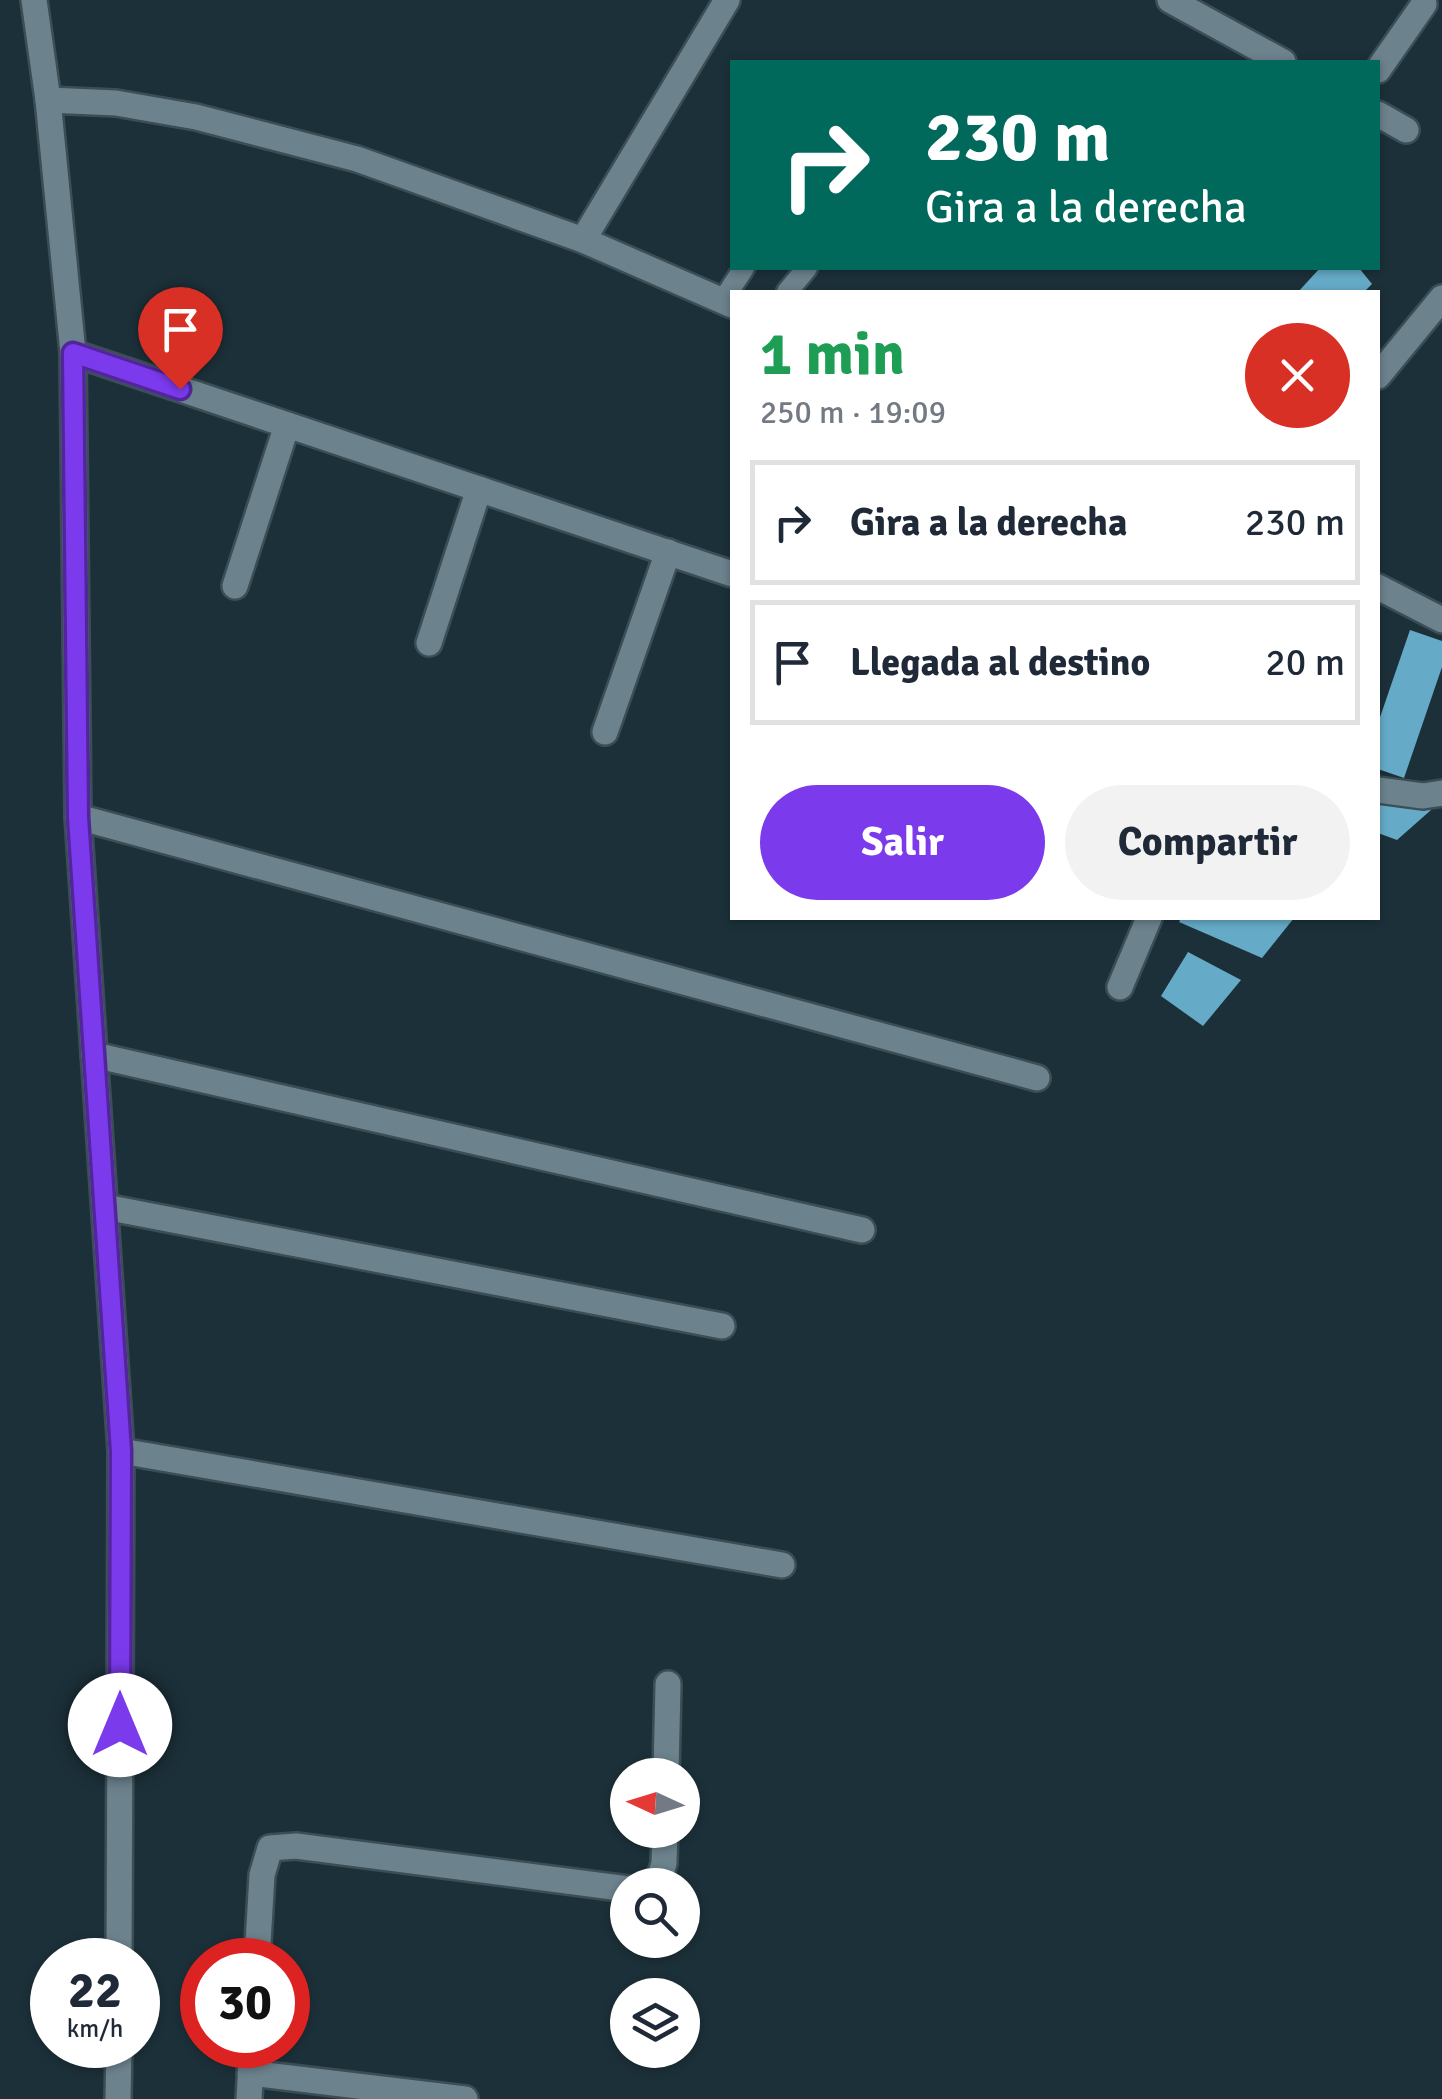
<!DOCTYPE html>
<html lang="es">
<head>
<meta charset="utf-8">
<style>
	:root { --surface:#fff; --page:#f2f2f3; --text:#1f2937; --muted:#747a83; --line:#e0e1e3; --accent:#7c3aed }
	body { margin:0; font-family:Signika,sans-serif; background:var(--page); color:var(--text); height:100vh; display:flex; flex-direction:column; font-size:38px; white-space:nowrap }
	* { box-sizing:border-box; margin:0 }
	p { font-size:32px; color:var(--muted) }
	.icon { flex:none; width:55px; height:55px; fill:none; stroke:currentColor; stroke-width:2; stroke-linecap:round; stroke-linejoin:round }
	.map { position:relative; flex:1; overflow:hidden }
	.drawer { position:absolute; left:730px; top:290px; width:650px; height:630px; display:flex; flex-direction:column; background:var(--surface); border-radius:0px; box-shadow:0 2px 8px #0004 }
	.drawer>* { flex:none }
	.top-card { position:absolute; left:730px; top:60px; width:650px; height:210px; border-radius:0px; box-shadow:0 2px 8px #0004; background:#00695c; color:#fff; overflow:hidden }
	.needle { width:65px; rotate:274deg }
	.fabs { position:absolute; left:610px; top:1758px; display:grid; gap:20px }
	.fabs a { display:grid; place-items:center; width:90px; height:90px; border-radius:50%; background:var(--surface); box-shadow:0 2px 8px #0004; font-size:50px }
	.speed { position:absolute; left:30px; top:1938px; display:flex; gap:20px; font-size:50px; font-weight:700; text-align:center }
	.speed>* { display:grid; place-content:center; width:130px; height:130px; border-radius:50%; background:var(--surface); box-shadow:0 2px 8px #0004; line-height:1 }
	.speed small { font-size:25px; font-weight:400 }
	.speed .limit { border:15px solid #d22; background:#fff; color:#111 }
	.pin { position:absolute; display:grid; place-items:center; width:85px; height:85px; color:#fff; margin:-102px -42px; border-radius:50% 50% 50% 0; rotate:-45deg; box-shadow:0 0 10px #0007 }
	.pin .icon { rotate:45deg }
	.me { position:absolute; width:110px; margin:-55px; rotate:0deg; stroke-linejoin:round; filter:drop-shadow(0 0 8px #0008) }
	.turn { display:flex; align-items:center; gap:35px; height:210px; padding:0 30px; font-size:45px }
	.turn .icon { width:130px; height:130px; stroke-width:2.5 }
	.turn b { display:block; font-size:70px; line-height:85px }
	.round { display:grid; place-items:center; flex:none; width:105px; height:105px; border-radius:52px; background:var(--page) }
	.headline { display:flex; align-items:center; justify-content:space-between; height:170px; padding:0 30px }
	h1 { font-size:60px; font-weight:700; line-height:75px; color:#1e9e55 }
	.primary-button { display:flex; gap:20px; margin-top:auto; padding:20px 30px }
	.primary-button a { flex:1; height:115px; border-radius:60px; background:var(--accent); color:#fff; font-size:40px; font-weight:700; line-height:115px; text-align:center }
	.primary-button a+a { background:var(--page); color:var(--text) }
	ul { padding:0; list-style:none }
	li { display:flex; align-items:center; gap:30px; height:125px; margin:0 20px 15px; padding:0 10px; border:5px solid var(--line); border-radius:0px }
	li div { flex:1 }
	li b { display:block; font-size:38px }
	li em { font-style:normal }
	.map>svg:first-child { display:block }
</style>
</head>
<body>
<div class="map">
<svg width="1442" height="2099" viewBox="0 0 1442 2099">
	<rect width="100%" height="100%" fill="#1c3039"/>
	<g fill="#65abc8">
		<polygon points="1320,268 1359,268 1372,284 1364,292 1298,292"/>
		<polygon points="1410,630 1442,641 1442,667 1404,778 1378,769 1378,723"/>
		<polygon points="1378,791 1431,810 1397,840 1378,833"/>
		<polygon points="1181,918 1294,918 1262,958 1179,922"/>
		<polygon points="1188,952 1241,980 1203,1026 1161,996"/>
	</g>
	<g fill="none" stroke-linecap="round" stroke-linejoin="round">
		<g stroke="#3b4d55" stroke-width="25">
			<g id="lane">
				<polyline points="787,292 807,268"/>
				<polyline points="723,300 744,268"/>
			</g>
		</g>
		<g stroke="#3b4d55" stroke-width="30">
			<g id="street">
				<polyline points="34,0 48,100 73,353 78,817 121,1451 119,1960"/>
				<polyline points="1170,0 1283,62"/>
				<polyline points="1378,70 1424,4"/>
				<polyline points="48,100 116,103 196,117 357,159 583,240 732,305"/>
				<polyline points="1378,114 1406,130"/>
				<polyline points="583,240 727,0"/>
				<polyline points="73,353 732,574"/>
				<polyline points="1378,376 1442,298"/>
				<polyline points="235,586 287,425"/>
				<polyline points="1378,587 1442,620"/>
				<polyline points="429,643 479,489"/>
				<polyline points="605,732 668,552"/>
				<polyline points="1378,790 1423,796 1442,793"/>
				<polyline points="78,817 1037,1078"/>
				<polyline points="1120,987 1149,918"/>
				<polyline points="94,1055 862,1230"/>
				<polyline points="105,1207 722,1326"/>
				<polyline points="121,1451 782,1565"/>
				<polyline points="666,1775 668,1684"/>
				<polyline points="655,1885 658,1884 664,1863 665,1830"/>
				<polyline points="257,1960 262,1875 270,1848 296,1846 628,1889"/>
				<polyline points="250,2073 465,2099"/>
				<polyline points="118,2099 119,2045"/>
				<polyline points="249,2099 252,2045"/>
			</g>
		</g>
		<use href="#lane" stroke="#6c828d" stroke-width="20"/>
		<use href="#street" stroke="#6c828d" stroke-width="25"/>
	</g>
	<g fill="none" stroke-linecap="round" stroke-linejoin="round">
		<g stroke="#51269a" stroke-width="25">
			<polyline id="route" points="120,1725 121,1451 78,817 73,353 180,389"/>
		</g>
		<use href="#route" stroke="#7c3aed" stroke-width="18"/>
	</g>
</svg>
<div class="fabs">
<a><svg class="needle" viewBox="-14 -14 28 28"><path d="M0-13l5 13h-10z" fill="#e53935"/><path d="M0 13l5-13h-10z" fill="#747a83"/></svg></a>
<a><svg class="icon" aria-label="search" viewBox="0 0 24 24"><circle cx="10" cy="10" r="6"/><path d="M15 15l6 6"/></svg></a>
<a><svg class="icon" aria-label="layers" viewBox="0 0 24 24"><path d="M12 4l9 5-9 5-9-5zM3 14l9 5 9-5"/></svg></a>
</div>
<div class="speed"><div>22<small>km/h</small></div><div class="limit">30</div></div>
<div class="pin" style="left:180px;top:389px;background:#d93025"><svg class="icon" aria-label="arrive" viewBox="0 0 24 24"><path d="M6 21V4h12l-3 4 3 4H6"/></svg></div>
<svg class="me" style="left:120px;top:1725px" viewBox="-20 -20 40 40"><circle r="19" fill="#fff"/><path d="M0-13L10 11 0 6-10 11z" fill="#7c3aed"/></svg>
<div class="top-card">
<div class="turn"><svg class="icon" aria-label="right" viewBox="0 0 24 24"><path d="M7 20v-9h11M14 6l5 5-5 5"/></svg><div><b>230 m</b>Gira a la derecha</div></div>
</div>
<section class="drawer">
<div class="headline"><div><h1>1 min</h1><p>250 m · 19:09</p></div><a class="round" style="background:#d93025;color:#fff"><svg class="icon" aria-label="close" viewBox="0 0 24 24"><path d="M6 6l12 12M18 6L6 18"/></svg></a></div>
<ul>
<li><svg class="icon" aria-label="right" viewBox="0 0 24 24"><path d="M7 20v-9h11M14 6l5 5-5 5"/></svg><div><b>Gira a la derecha</b></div><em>230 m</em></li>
<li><svg class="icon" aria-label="arrive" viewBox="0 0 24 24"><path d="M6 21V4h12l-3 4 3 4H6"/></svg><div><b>Llegada al destino</b></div><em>20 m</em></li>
</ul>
<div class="primary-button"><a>Salir</a><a>Compartir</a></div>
</section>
</div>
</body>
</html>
